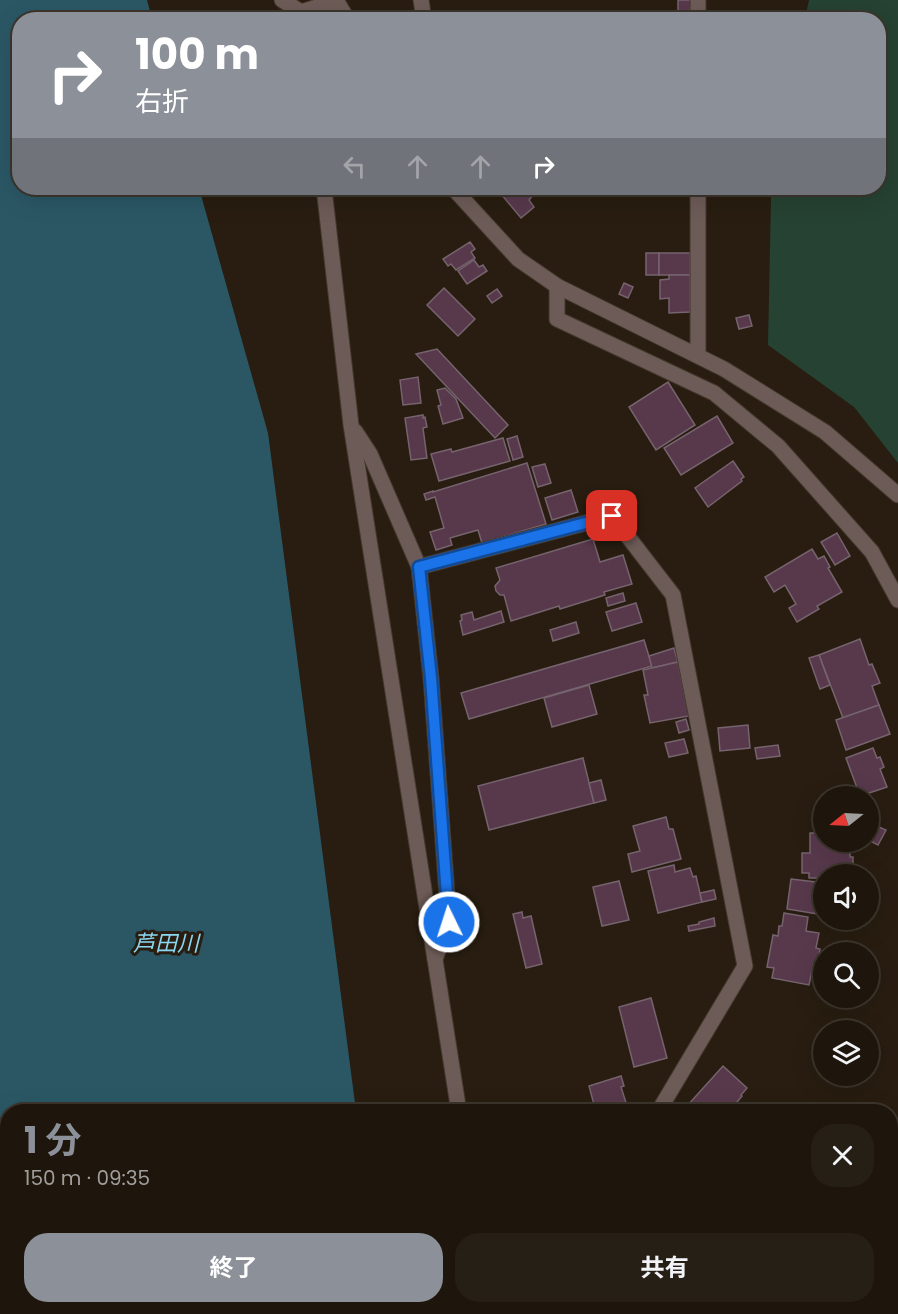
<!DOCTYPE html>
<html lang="ja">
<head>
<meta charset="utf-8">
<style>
	:root { --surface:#1e160c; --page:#261f15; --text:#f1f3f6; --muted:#a19f9d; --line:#3c352d; --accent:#8c9099 }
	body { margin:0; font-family:Poppins,"Noto Sans JP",sans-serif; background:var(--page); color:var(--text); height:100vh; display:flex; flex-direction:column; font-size:22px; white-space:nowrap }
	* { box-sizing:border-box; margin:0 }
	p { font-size:20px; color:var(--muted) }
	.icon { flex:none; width:33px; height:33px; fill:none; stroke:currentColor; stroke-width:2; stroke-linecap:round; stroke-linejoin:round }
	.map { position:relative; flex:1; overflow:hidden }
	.details { position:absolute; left:0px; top:1104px; width:898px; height:210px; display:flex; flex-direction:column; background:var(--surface); border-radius:24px 24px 0 0; box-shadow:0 6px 24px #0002,0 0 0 2px var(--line) }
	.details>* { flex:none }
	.top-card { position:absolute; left:12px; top:12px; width:874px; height:183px; border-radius:24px; box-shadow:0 6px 24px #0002,0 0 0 2px var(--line); background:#8c9099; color:#fff; overflow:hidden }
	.needle { width:39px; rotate:252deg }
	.buttons { position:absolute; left:813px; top:786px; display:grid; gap:12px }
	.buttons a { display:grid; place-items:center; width:66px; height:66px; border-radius:50%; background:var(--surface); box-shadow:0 6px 24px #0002,0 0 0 2px var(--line); font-size:30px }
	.pin { position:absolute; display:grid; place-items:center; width:51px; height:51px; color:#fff; margin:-26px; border-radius:12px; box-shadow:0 3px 9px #0006 }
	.me { position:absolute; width:66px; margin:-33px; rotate:356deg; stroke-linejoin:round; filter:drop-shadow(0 0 4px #0008) }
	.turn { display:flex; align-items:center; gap:21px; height:126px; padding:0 24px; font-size:27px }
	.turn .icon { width:78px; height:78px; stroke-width:2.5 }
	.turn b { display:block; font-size:42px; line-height:51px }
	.lanes { display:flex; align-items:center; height:57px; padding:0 24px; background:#0003; justify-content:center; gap:30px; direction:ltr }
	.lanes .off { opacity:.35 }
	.round { display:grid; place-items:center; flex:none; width:63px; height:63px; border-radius:24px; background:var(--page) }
	.overview { display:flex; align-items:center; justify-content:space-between; height:102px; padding:0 24px }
	h1 { font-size:36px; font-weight:700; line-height:45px; color:var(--accent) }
	.primary-button { display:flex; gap:12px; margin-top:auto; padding:12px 24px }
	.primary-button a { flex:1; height:69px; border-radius:24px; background:var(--accent); color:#fff; font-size:24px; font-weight:700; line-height:69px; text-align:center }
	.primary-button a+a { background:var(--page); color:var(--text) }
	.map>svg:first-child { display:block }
</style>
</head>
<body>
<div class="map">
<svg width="898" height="1314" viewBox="0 0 898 1314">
	<rect width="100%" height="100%" fill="#281d10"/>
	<polygon fill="#264232" points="809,0 898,0 898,463 854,407 768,345 771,198 773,188 879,188 879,20 805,19"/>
	<polygon fill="#2b5765" points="0,0 147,0 152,19 20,20 20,188 199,188 268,433 356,1111 8,1112 8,1306 382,1306 383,1314 0,1314"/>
	<g fill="#58394c" stroke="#75636d" stroke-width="1.5">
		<polygon points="678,0 691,0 690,12 678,12"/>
		<polygon points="615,11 616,20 582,20 581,13"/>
		<polygon points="509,188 525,188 532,196 529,200 534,207 521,218 501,194"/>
		<polygon points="470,242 475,249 471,252 475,258 456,270 451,264 448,266 443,259"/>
		<rect x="646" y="253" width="13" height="22"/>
		<rect x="659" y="253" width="31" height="22"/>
		<polygon points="474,260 479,267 483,265 487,271 467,284 458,271"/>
		<polygon points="669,275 690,275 690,312 669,313 669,298 660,299 660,280 669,279"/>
		<polygon points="624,283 633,287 628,298 619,294"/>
		<polygon points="444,288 475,319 458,336 427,305"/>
		<polygon points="497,289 502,296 492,303 487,296"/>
		<polygon points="749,315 752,326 739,329 736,318"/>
		<polygon points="437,349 508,425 495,438 416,354"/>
		<polygon points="418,377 421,403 403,405 400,380"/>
		<polygon points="668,382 695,425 656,450 629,407"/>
		<polygon points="445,388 456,399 463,418 443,424 438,406 441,405 437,390"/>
		<polygon points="423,415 423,418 425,417 427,427 423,428 427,458 411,460 405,418"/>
		<polygon points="717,416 733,443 681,475 664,448"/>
		<polygon points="517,436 523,457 513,460 507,439"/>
		<polygon points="503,438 510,461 439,481 431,454 451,449 452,452"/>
		<polygon points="733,461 744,477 741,479 742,481 708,507 695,488"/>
		<polygon points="527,463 546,524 482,543 478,530 450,538 452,545 436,550 430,532 444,528 435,497 426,500 424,494 433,491 433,492"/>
		<polygon points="545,464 551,483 538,487 532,467"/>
		<polygon points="571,490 578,512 552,520 545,498"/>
		<polygon points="837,533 850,556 835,565 821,542"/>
		<polygon points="593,539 600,562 623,555 632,584 604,592 605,595 560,609 559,606 511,621 504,595 500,595 496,591 495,586 500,580 496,568"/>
		<polygon points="812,549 818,559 824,556 830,567 828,568 842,592 817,606 819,609 797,622 789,608 796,604 785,585 774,592 765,577"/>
		<polygon points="623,593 625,601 608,606 606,598"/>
		<polygon points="636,603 642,622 612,631 606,612"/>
		<polygon points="501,611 504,622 463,635 460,621 462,620 461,615 472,612 474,620"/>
		<polygon points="576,622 579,633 553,641 550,630"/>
		<polygon points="860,639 869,665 872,664 880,683 872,686 879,705 843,718 819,655"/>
		<polygon points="644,640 652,666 469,719 461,693"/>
		<polygon points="674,648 678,662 652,668 649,656"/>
		<polygon points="819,655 830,685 820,689 809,658"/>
		<polygon points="678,662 689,716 650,723 644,695 648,695 643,670"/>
		<polygon points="589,685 597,714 552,727 544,698"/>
		<polygon points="879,705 890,734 846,750 836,720"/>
		<polygon points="686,719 689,730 679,733 676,722"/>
		<polygon points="748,725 750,748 720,751 718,728"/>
		<polygon points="684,739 688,753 669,757 665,743"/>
		<polygon points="778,745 780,756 757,759 755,748"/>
		<polygon points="873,748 877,758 880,757 884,767 880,769 887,787 860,796 846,758"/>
		<polygon points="583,758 594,803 489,830 478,786"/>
		<polygon points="601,780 606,800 594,803 589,783"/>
		<polygon points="666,817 669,829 673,829 681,859 632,872 628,854 640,851 633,826"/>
		<polygon points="879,827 886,830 878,845 872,842"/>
		<polygon points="810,833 824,833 824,842 850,842 850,857 853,857 853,874 824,874 824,878 809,878 809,873 802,873 802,853 810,853"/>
		<polygon points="674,865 675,872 690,868 693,877 696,876 702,902 658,913 648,871"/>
		<polygon points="791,879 824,883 824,915 787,909"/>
		<polygon points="619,881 629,920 602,926 593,887"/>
		<polygon points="714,890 716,899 702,902 700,893"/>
		<polygon points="522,912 523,918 531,916 542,964 526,968 513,914"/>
		<polygon points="784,913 808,917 806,931 819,933 816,948 820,949 817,967 813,966 809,985 772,978 774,968 767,967 773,935 778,936 779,926 782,926"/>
		<polygon points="714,918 715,926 689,931 688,926 699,924 699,922"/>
		<polygon points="651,998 667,1058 634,1067 619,1007"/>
		<polygon points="723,1066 747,1088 741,1095 742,1096 729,1112 693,1112 687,1106"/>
		<polygon points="621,1076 624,1086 621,1087 629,1112 596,1112 589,1086"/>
		<polygon points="614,1306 620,1306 623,1310 629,1306 635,1314 604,1314"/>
	</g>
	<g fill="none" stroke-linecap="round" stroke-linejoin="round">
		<g stroke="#43392c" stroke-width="17">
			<g id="minor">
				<polyline points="282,0 301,12 336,1"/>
				<polyline points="336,0 348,20"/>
				<polyline points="421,0 424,20"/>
				<polyline points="698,20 698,0"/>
				<polyline points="324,188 351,425 459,1112"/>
				<polyline points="453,188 518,259 557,286 724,369 825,432 898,495"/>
				<polyline points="557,286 557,319 714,393 778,446 872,552 898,600"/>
				<polyline points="698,356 698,188"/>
				<polyline points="355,431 370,454 419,567 431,678 449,922 435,959"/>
				<polyline points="419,567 612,516 673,595 745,966 658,1112"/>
				<polyline points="891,1150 898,1138"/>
				<polyline points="891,1177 898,1168"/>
				<polyline points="891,1229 898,1220"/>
				<polyline points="493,1306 494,1314"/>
				<polyline points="520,1314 521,1306"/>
				<polyline points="777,1314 783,1306"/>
				<polyline points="820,1314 827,1306"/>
			</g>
		</g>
		<use href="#minor" stroke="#6d5b57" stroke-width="15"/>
	</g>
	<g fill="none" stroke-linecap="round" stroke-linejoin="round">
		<g stroke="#114b97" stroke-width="15">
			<polyline id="route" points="449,922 431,678 419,567 612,516"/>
		</g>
		<use href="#route" stroke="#1a73e8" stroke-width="10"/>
	</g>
	<g text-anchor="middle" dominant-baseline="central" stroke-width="6" stroke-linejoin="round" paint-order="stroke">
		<g font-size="22" font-style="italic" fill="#8ad6f0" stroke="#281d10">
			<text x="166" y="943">芦田川</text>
		</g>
	</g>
</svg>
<div class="buttons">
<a><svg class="needle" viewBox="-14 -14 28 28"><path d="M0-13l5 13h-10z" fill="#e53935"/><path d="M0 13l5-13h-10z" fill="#a19f9d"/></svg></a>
<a><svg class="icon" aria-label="sound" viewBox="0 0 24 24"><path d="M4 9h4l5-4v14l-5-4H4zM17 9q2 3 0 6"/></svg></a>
<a><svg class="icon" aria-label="search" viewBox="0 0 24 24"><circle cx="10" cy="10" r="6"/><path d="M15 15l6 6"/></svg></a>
<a><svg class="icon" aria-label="layers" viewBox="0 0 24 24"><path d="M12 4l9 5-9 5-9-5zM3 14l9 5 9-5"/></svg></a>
</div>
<div class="pin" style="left:612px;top:516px;background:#d93025"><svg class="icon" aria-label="arrive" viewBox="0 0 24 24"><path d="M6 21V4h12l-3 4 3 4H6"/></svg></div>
<svg class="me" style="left:449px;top:922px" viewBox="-20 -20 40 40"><circle r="17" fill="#1a73e8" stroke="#fff" stroke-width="3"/><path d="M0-11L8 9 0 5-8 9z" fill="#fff"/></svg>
<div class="top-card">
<div class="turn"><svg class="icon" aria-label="right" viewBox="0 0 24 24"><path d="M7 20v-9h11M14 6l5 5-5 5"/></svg><div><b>100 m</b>右折</div></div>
<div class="lanes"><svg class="icon off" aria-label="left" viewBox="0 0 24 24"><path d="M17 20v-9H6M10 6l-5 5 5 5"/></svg><svg class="icon off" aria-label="ahead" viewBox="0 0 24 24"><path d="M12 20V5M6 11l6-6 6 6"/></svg><svg class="icon off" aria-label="ahead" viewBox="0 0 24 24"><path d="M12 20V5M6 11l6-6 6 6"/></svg><svg class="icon" aria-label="right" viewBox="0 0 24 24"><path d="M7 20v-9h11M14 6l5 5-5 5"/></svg></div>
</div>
<section class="details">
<div class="overview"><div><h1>1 分</h1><p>150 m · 09:35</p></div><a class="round"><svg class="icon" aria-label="close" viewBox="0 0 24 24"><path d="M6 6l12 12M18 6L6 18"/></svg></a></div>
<div class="primary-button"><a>終了</a><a>共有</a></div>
</section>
</div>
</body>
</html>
